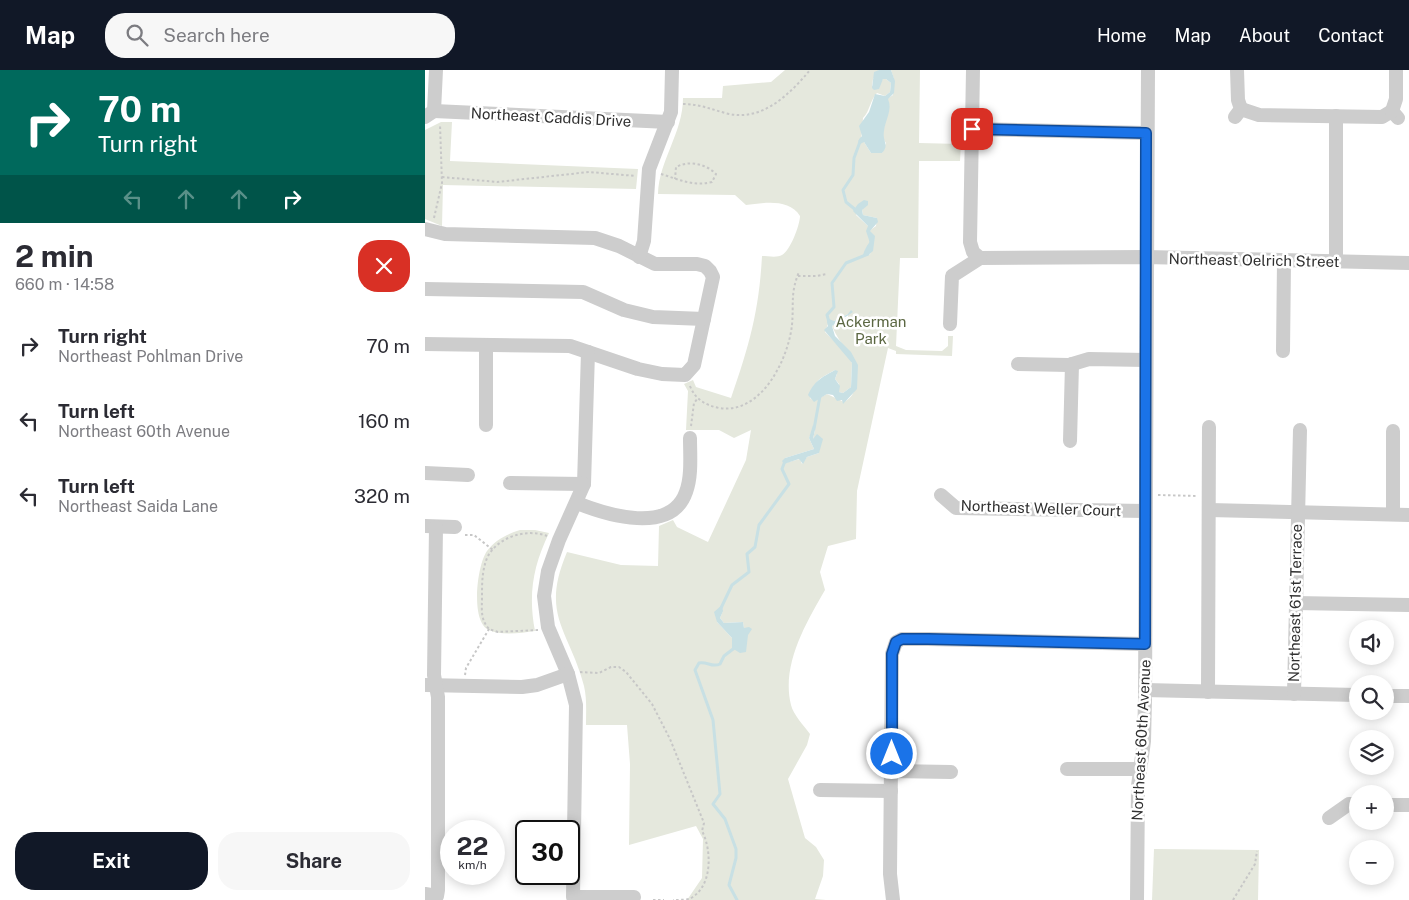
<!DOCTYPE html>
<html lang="en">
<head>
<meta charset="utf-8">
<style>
	:root { --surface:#fff; --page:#f7f7f7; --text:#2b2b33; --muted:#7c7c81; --accent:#111827 }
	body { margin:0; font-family:"Public Sans",sans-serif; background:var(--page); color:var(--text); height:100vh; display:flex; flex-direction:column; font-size:19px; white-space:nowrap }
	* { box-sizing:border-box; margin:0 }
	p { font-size:16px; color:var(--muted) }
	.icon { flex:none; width:28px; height:28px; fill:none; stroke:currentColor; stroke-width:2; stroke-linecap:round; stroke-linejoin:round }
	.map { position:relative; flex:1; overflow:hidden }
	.side { display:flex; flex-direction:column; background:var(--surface); width:425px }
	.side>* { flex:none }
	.top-card { background:#00695c; color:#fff; overflow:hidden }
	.controls { position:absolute; left:924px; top:550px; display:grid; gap:10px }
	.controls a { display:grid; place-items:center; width:45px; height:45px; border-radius:50%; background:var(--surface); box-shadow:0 2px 12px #0003; font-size:25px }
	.speed { position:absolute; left:15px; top:750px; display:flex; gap:10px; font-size:25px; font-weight:700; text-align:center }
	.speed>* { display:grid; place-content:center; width:65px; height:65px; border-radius:50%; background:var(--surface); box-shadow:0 2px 12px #0003; line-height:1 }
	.speed small { font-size:12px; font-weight:400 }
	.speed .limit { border:2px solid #111; border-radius:8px; background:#fff; color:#111 }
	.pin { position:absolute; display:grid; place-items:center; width:42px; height:42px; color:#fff; margin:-21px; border-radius:10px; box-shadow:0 2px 8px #0006 }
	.me { position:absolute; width:55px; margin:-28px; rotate:0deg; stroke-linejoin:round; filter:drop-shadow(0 0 4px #0008) }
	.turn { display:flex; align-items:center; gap:18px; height:105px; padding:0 15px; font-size:22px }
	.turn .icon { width:65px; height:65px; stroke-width:2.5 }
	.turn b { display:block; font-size:35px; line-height:42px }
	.lanes { display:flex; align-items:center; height:48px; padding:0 15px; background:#0003; justify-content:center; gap:25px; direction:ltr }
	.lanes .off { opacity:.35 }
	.round { display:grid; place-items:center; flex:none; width:52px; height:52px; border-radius:20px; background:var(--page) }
	.head { display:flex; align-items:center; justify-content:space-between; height:85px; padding:0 15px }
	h1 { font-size:30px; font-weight:700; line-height:38px }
	.action { display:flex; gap:10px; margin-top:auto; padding:10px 15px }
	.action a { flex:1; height:58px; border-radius:20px; background:var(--accent); color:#fff; font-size:20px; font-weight:700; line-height:58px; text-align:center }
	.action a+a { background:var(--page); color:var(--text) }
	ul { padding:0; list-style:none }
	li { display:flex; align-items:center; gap:15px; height:75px; padding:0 15px }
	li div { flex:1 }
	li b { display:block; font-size:19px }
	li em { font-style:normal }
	header { display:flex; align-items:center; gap:30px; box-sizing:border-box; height:70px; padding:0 25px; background:var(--accent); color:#fff }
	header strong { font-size:24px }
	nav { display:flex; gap:28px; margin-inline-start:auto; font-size:18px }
	.search { width:350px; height:45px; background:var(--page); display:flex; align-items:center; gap:12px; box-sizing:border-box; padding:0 18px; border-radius:20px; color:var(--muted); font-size:19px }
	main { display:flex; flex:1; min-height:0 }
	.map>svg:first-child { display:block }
</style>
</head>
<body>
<header>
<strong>Map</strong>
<div class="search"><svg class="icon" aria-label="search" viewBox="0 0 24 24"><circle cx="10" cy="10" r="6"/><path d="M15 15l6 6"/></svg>Search here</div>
<nav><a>Home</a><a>Map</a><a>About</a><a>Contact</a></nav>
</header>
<main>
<section class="side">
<div class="top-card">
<div class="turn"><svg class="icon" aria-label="right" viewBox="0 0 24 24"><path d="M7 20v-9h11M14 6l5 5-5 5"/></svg><div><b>70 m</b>Turn right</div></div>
<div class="lanes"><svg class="icon off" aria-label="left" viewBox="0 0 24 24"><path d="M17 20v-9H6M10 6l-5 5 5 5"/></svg><svg class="icon off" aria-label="ahead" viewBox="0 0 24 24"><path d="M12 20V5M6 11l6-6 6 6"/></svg><svg class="icon off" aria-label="ahead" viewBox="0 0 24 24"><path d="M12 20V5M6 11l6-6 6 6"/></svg><svg class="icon" aria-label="right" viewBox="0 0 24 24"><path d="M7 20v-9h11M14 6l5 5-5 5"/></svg></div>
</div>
<div class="head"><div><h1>2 min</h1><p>660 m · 14:58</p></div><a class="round" style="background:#d93025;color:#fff"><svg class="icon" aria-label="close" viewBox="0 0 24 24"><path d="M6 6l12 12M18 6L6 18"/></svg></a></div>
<ul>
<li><svg class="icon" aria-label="right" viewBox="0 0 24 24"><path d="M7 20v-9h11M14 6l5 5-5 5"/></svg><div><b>Turn right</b><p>Northeast Pohlman Drive</p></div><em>70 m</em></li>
<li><svg class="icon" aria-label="left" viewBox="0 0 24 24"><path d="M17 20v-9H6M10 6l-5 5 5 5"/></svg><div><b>Turn left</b><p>Northeast 60th Avenue</p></div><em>160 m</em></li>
<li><svg class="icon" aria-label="left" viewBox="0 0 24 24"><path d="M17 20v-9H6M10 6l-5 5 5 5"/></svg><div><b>Turn left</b><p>Northeast Saida Lane</p></div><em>320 m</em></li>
</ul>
<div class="action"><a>Exit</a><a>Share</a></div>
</section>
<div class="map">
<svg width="984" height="830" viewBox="0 0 984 830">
	<rect width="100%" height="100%" fill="#fff"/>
	<g fill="#e5e8dd" fill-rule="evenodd">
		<path d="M360,0H454L448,9L447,16L454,15L458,9H461L466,13L465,22L460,26L452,23C445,30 445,41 438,48L436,72H439L446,83H457L461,73C450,60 470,43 462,29L468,25L469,9L466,0H495L494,73L536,74L535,91H494L493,188H475L471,276L481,280L517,281L523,276V266H528L527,286L471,284V281L463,278L432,421L431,469L403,476L395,502L400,520C381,553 356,595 366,635C368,644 379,656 385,664L382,675L363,709L380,768L391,777L399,790L398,806L390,829L401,830H262L277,808L278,769L271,756L204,775L205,694L202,655H161C161,642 162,629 159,616C144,559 115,546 142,482L196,495L233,496L234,456L248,450L252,457L283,472L321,390L326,360L309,368L294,360H261L263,321L259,314L268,310L271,317L306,328C324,276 334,242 337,186C343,186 352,188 357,185C365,181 375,155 375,146C364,128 338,133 321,135L310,125L233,124C234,90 258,63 258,28H297L298,16L346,12ZM442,131L437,140L438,145L452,148L451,156L444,161L447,165L445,185L440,180L445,173L443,156L431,145ZM423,244V247L407,256C416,278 435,290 430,317C428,325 426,328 419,332L402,324L389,331L385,328C390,309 394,309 410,300L412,304L410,309L414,314V322L418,323L426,317L427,293L422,284L400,262L403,254ZM389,356L390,360L388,369L394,383L382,387L377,394L375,389L360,393V388L389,379L384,368ZM298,541L295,548L299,553L318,552L319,559L307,578V568L292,552Z"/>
		<polygon points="16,52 27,52 25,91 213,99 211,119 18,115 17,156 0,149 0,60"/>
		<path d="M95,460H110L124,463C108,496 103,525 110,561C97,563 76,566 64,560C45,552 52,495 62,481C70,470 82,464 95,460Z"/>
		<polygon points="729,779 834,780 833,830 727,830"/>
	</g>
	<g fill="#c8e0e4">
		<path d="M454,0H466L470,11L469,23L463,29C468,40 460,50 459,61C457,71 465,75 457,83H446L439,72L435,74L433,71L437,66L434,56L444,42L450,24L460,26L465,22L466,13L461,9H458L454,19L449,20L447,18L449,2Z"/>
		<path d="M439,130L443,131V135L437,140L438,145L452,148L453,152L445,161L450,166L448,181L442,186L438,185C444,167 447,179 441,161L443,156L428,141L433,134Z"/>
		<path d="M426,240L428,242L407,256L410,266L426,282L433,295L432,319L418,334L417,330L412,331L408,325L402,324L389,332L383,325C390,310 396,308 410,300L413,301L410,309L415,316L414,322L418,323L426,317L427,293L399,260L403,256L402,252L404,249L409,251L423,244Z"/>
		<polygon points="388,355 390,360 388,369 392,364 398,369 394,383 382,387 378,394 374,389 359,394 357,391 360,388 389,379 384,368"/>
		<polygon points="297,535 298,541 295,548 299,553 318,552 319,558 324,557 327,559 323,565 321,582 315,583 307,578 307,568 292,552 289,542"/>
	</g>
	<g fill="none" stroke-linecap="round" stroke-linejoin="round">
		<g stroke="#c8e0e4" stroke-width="3">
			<polyline points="432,141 421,132 418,120 428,105 429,88 436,69"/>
			<polyline points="404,252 402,245 409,237 407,213 421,193 443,184"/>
			<polyline points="389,359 395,326"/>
			<polyline points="296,538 307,515 324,502 322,484 330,477 334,455 364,414 357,399 360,391"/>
			<path d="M312,576L299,586L295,594C287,598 282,591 274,593L270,600L288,650L295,724L288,734L300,749L311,779V788L304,815L312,830"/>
		</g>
		<g stroke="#c7c7c7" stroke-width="2" stroke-dasharray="2.5 2.5" stroke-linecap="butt">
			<path d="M258,34C275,34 288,40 304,44C338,51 365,24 385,0"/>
			<path d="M236,104C253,109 268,117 287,112L291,104C281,94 264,90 251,97L250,109"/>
			<polyline points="17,107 72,112 164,102 211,106"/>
			<polyline points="9,148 17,113 15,54"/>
			<polyline points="373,206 392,206 402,204"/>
			<path d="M265,316C270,329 280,335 294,338C336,345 363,290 367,255C369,233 365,224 374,202"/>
			<polyline points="266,356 269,333 273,328"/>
			<polyline points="733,425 773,426"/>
			<polyline points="40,465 49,465 68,480"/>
			<path d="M113,560L73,562L64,559C55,549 57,539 57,526C57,513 57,501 62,488C72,467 101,458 122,466"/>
			<path d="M155,602L174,603L186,597H194L201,602L227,634L245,669L279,753L277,761C287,780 288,818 264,829C260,830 252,830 248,830"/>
			<polyline points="40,605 41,598 64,559"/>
			<polyline points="228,830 239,830"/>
			<polyline points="808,830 830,794 832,781"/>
		</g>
		<g stroke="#cdcdcd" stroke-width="14">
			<polyline points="548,0 545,172 548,182 555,188"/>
			<polyline points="816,39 834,45 957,47 967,41 973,48"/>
			<polyline points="9,41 243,52"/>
			<polyline points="967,41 971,29 971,0"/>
			<polyline points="0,47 9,41 11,0"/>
			<polyline points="810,47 816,39 813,30 812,0"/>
			<polyline points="547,59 721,63"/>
			<polyline points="0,159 20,164 170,168 194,176 230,194 272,194 280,196 285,201 288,207 269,295 260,305 237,304 213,299 145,276 0,274"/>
			<polyline points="214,187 219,171 224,99 246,42 247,0"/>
			<polyline points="555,188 721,187 984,193"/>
			<polyline points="911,191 911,46"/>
			<polyline points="0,219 158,222 199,240 228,247 279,249"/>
			<polyline points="525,254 527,206 555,188"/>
			<polyline points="858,281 859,191"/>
			<polyline points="163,282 159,414 134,470 123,501 119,526 123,557 143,604 151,635 148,827 209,827"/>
			<polyline points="593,294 644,295 664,289 721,290"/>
			<polyline points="61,355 61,275"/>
			<polyline points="645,371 647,294"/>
			<polyline points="0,403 43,405"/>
			<polyline points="85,413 159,414"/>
			<polyline points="516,425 531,438 720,441"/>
			<path d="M152,433C182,445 246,465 261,422C267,406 265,385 265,368"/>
			<polyline points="784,440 984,445"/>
			<polyline points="968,444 968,361"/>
			<polyline points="0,456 30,457"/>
			<polyline points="870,533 984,535"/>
			<polyline points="0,615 97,617 112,615 143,604"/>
			<polyline points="720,620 932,625"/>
			<polyline points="783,622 784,357"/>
			<polyline points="869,624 875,360"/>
			<polyline points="960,626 984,626"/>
			<polyline points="642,699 714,699"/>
			<polyline points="467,701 526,702"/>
			<polyline points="395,720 466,721"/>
			<polyline points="960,735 984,735"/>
			<polyline points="904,748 924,734 932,734"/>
			<polyline points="0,824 12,826 13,820 13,627 9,605 11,457"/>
			<polyline points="468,830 465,804 467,584 471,572 477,569 503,569 720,574"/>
			<polyline points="712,830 713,716 719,671 720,629 723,0"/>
		</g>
	</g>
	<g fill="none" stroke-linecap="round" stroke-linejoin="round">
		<g stroke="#114b97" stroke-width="12">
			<polyline id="route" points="467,684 467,584 471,572 477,569 503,569 720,574 721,63 547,59"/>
		</g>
		<use href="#route" stroke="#1a73e8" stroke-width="9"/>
	</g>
	<g text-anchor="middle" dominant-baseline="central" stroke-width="5" stroke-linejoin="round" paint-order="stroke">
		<g font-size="15" fill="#303030" stroke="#fff">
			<text transform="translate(126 47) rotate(3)">Northeast Caddis Drive</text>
			<text transform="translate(829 190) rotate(1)">Northeast Oelrich Street</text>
			<text transform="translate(616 438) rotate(2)">Northeast Weller Court</text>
			<text transform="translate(870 533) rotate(-89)">Northeast 61st Terrace</text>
			<text transform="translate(716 670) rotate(-87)">Northeast 60th Avenue</text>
		</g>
		<g font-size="15" fill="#5b6742" stroke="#fff">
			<text x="446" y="251">Ackerman<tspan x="446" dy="17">Park</tspan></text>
		</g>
	</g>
</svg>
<div class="controls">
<a><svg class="icon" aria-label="sound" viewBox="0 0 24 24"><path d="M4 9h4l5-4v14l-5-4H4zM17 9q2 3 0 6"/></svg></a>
<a><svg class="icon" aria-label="search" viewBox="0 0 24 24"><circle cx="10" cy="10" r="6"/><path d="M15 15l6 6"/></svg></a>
<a><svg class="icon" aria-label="layers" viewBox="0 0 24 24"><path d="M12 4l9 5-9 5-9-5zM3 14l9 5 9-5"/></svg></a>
<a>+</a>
<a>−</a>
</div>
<div class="speed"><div>22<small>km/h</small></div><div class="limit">30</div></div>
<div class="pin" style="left:547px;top:59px;background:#d93025"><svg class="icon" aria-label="arrive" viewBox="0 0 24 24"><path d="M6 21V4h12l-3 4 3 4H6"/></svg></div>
<svg class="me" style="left:467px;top:684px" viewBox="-20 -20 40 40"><circle r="17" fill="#1a73e8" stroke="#fff" stroke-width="3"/><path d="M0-11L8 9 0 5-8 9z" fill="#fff"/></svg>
</div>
</main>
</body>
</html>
